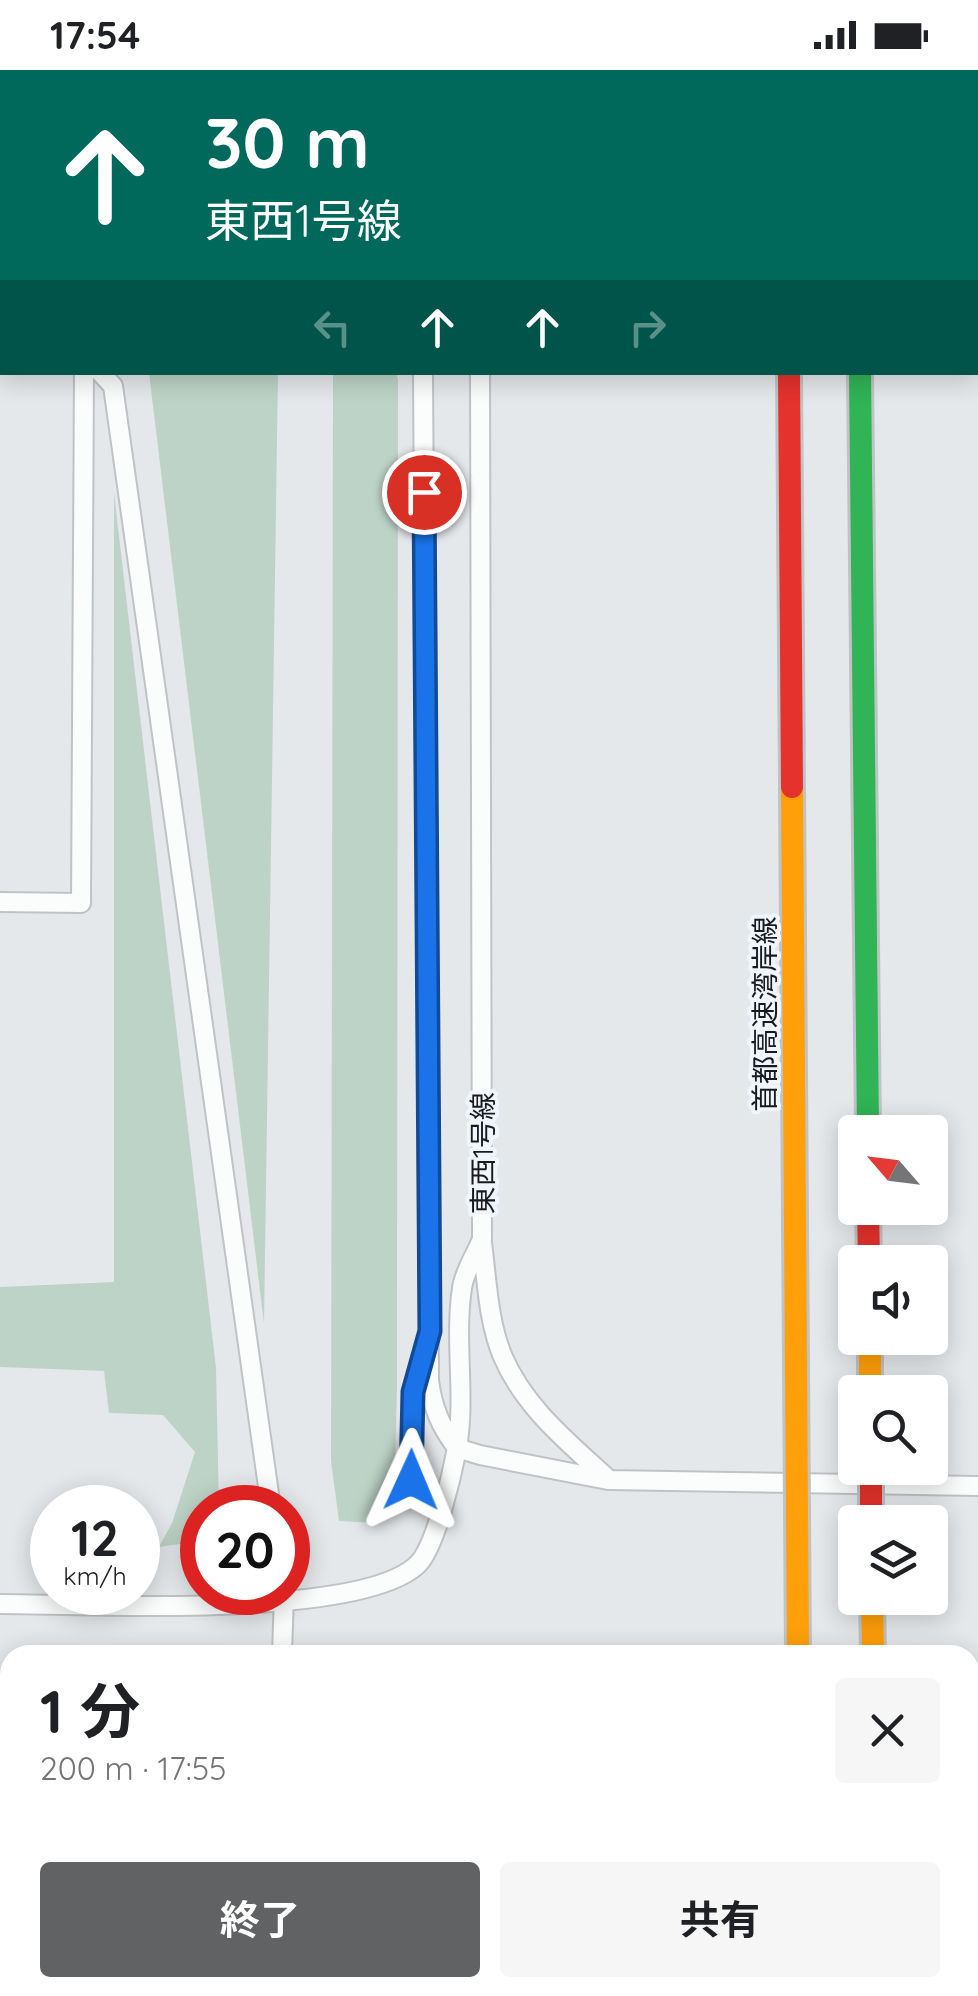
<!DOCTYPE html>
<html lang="ja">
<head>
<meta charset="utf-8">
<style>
	:root { --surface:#fff; --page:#f6f6f6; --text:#202124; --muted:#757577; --accent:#606264 }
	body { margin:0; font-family:Quicksand,"Noto Sans JP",sans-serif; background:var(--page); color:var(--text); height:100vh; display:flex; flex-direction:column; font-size:38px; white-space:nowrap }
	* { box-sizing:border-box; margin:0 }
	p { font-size:32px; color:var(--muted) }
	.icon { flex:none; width:55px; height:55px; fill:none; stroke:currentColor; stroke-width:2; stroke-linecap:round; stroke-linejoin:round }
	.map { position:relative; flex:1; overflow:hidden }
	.sheet { position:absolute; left:0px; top:1575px; width:980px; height:352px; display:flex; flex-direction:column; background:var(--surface); border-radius:30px 30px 0 0; box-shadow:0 5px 25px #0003 }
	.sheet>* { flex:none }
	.hud { position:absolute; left:0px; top:0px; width:980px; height:305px; box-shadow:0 5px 25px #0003; background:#00695c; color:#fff; overflow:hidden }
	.needle { width:65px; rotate:298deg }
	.tools { position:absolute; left:838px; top:1045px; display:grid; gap:20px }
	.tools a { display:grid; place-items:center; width:110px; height:110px; border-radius:10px; background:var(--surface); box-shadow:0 5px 25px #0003; font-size:50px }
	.speed { position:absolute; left:30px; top:1415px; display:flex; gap:20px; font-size:50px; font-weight:700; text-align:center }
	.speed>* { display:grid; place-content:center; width:130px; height:130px; border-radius:50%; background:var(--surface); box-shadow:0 5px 25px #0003; line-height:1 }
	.speed small { font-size:25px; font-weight:400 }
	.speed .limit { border:15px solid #d22; background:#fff; color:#111 }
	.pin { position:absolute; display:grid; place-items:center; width:85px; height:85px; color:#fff; margin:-42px; border:5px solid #fff; border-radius:50%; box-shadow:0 2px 10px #0007 }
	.me { position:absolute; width:110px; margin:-55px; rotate:1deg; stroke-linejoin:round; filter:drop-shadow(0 0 8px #0008) }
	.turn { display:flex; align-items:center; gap:35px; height:210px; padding:0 40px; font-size:45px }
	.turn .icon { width:130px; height:130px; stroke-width:2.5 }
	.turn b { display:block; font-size:70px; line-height:85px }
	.lanes { display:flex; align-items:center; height:95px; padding:0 40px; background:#0003; justify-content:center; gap:50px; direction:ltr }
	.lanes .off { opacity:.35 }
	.round { display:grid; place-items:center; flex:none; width:105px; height:105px; border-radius:10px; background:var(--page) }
	.summary { display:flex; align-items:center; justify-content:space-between; height:170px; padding:0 40px }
	h1 { font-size:60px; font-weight:700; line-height:75px }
	.action { display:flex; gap:20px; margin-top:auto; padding:20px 40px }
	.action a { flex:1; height:115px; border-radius:10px; background:var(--accent); color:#fff; font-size:40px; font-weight:700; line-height:115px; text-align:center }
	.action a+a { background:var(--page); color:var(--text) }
	.status { display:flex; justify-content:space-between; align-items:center; height:70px; padding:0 50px; background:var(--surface); direction:ltr }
	.status svg { height:28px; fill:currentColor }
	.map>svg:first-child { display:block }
</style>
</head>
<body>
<div class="status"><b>17:54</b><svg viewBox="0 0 49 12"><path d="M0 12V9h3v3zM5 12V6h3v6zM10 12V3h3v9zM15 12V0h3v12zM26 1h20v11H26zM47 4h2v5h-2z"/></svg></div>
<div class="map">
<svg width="978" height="1926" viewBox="0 0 978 1926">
	<rect width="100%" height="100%" fill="#e5e8eb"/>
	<g fill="#bed3c7">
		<polygon points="103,0 282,0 103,2"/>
		<polygon points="149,303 278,303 264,1254"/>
		<polygon points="333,303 396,303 398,310 397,1319 394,1437 375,1453 339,1451 331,1391"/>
		<polygon points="114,423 216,1298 219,1437 202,1438 202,1471 159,1477 172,1453 195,1382 163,1345 109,1343 104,1301 0,1297 0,1217 114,1212"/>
	</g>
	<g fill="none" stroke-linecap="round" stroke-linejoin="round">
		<g stroke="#c0c3c5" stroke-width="22">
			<g id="lane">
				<polyline points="421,0 421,2"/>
				<polyline points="479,0 479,2"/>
				<polyline points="86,2 86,0"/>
				<polyline points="0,284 2,284"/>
				<polyline points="100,302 113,316 271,1438"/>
				<path d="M423,302L429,1311C433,1338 440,1356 457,1378"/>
				<polyline points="0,832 81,833 84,302"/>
				<path d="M482,1173C487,1210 488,1252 503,1287C525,1338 568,1372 608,1409"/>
				<polyline points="423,1286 413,1322 411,1410 440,1443"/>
				<polyline points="457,1378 480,1385 608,1410 978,1416"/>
				<path d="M0,1534C84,1534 365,1550 419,1493C436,1474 452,1405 457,1378C466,1326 454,1271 462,1218C464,1202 476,1184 482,1169L480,302"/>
				<polyline points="282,1585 284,1523"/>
				<polyline points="241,1926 242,1918"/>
			</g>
		</g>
		<g stroke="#c0c3c5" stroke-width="28">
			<g id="fast">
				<polyline points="857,0 857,2"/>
				<polyline points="860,302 868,1062"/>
			</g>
		</g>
		<g stroke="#c0c3c5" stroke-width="28">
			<g id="slow">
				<polyline points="870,1268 870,1322"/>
				<polyline points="872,1528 873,1585"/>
				<polyline points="801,1918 801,1926"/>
			</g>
		</g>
		<g stroke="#c0c3c5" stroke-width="28">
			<g id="jam">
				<polyline points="787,0 787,2"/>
				<polyline points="868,1138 869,1192"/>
				<polyline points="876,1918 876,1926"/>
			</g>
		</g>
		<use href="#lane" stroke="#fbfcfc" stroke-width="18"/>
		<use href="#fast" stroke="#30b455" stroke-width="22"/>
		<use href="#slow" stroke="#ff9f0a" stroke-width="22"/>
		<use href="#jam" stroke="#e5322d" stroke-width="22"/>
		<g stroke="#c0c3c5" stroke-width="28" stroke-linecap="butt">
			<polyline id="slow-bridge" points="792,717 798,1585"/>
		</g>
		<g stroke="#c0c3c5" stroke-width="28" stroke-linecap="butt">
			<g id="jam-bridge">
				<polyline points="789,302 792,717"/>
				<polyline points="871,1398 871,1452"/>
			</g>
		</g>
		<use href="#slow-bridge" stroke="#ff9f0a" stroke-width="22"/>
		<use href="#jam-bridge" stroke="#e5322d" stroke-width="22"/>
	</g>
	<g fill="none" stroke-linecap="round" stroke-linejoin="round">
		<g stroke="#114b97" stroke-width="25">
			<polyline id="route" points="411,1410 413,1322 430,1261 424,422"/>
		</g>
		<use href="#route" stroke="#1a73e8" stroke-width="18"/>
	</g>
	<g text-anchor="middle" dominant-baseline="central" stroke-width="8" stroke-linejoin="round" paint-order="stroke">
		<g font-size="28" fill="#181a1c" stroke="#f0f4fb">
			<text transform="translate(764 944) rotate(-90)">首都高速湾岸線</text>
			<text transform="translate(482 1083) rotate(-90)">東西1号線</text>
		</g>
	</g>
</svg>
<div class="tools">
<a><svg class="needle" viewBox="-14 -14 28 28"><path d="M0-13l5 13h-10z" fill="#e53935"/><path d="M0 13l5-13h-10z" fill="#757577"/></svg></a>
<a><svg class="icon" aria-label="sound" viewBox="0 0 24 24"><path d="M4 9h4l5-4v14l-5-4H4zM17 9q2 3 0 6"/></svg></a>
<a><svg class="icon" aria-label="search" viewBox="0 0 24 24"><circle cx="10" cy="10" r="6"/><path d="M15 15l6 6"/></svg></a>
<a><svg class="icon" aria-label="layers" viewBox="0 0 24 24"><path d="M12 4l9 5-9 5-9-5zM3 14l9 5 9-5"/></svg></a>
</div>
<div class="speed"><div>12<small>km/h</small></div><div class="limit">20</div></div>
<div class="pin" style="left:424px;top:422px;background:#d93025"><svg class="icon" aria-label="arrive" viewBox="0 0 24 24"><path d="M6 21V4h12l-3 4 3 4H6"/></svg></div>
<svg class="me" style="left:411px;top:1410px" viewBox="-20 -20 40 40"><path d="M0-17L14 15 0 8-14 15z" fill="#1a73e8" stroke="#fff" stroke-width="4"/></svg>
<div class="hud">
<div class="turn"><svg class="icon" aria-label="ahead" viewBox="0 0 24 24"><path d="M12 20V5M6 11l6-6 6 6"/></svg><div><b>30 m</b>東西1号線</div></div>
<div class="lanes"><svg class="icon off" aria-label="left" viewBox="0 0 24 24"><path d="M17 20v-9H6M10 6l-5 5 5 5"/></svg><svg class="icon" aria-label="ahead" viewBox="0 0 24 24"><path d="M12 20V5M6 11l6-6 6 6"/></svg><svg class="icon" aria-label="ahead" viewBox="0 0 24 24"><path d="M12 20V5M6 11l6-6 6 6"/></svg><svg class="icon off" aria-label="right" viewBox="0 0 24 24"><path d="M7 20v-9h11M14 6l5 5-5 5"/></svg></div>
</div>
<section class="sheet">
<div class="summary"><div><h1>1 分</h1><p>200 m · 17:55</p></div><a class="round"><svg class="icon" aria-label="close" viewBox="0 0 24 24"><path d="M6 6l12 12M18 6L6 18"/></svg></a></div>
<div class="action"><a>終了</a><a>共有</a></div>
</section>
</div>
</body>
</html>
